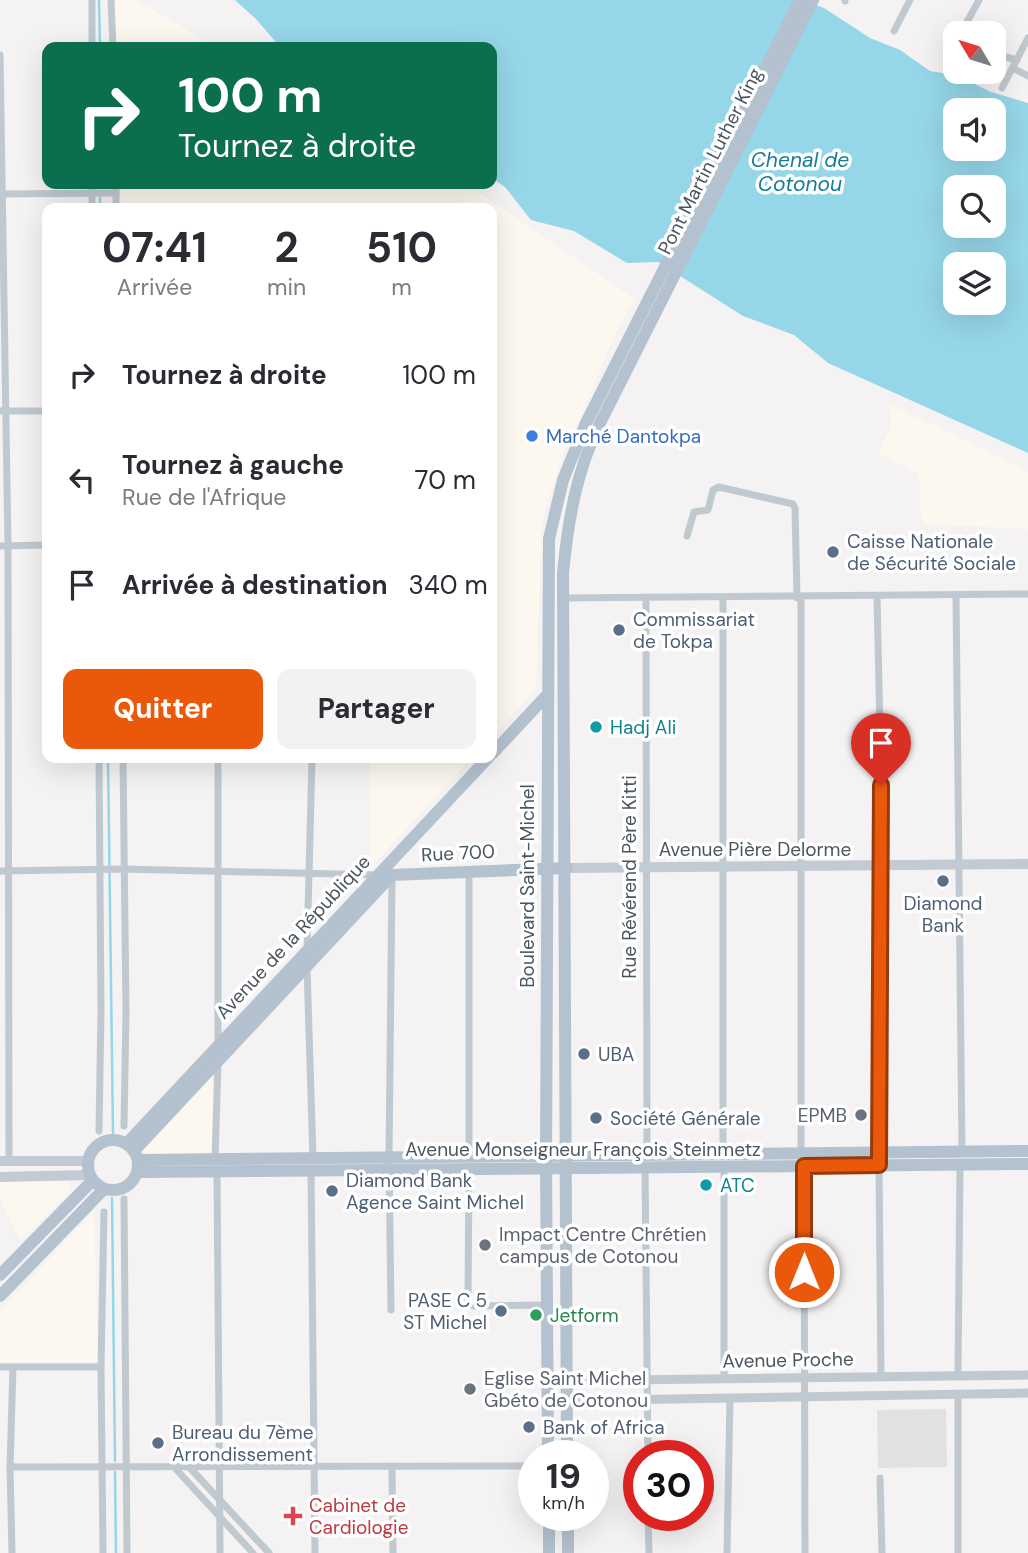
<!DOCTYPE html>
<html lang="fr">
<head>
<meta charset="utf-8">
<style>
	:root { --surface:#fff; --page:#f2f2f3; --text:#2b2b33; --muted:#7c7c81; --accent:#ea580c }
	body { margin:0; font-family:"DM Sans",sans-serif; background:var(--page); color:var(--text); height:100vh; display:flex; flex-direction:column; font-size:26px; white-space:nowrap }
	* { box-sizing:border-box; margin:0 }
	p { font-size:23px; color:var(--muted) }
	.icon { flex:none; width:38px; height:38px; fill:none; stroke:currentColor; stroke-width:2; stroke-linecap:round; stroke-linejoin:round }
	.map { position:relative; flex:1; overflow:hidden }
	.drawer { position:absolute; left:42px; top:203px; width:455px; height:560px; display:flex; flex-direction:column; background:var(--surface); border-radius:14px; box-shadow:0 7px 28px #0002 }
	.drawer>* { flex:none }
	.guide { position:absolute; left:42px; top:42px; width:455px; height:147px; border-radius:14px; box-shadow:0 7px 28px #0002; background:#0b6e4f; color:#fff; overflow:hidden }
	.needle { width:46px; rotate:308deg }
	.controls { position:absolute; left:943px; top:21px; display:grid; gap:14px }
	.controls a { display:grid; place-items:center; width:63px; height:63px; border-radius:14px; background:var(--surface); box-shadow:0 7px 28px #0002; font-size:35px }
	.speed { position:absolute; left:518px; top:1440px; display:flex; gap:14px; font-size:35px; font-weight:700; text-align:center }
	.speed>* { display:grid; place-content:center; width:91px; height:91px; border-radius:50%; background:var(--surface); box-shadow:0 7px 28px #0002; line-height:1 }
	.speed small { font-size:18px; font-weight:400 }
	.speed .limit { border:10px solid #d22; background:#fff; color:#111 }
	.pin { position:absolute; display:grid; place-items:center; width:60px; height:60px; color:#fff; margin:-72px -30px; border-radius:50% 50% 50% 0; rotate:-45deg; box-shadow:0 0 7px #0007 }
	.pin .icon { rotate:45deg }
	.me { position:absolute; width:77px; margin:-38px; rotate:0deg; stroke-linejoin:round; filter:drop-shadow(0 0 5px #0008) }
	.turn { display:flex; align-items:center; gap:24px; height:147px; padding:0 21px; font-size:32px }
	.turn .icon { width:91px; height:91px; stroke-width:2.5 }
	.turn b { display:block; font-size:49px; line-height:60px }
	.eta { display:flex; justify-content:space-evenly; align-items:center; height:119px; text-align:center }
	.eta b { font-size:42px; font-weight:700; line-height:49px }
	.button { display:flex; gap:14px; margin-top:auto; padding:14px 21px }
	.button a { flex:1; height:80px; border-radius:14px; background:var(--accent); color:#fff; font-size:28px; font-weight:700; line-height:80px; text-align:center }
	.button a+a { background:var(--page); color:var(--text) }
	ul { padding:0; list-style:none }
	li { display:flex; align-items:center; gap:21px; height:105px; padding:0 21px }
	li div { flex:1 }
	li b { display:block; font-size:26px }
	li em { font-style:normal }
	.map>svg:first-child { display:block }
</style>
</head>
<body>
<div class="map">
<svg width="1028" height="1553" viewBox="0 0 1028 1553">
	<rect width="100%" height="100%" fill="#f4f2f2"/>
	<g fill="#fcf8ef">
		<polygon points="114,0 136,0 216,47 116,47"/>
		<polygon points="120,184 466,184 635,299 617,330 560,464 542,521 536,689 492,737 492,208 121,208"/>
		<polygon points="888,403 1028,472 1028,529 927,524 921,518 919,473 878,453 892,425"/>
		<polygon points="370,758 472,758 370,868"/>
		<polygon points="212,1074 213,1153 143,1156 143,1147"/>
		<polygon points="65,1179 72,1190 20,1241 0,1199 0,1181"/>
		<polygon points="94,1211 98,1362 0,1362 0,1311"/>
		<rect x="730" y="1360" width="31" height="16"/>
	</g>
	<polygon fill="#e2e1e2" points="946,1409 947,1467 878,1468 877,1410"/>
	<path fill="#95d6e8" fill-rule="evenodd" d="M235,0H803L824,8L870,38L900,50L930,71L956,75L991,92L1028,103V453L828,363L794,335L743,316L658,262L627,263L574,231L531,220L505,187L492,178V47H280L257,20ZM956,110H994V149H956ZM956,187H994V226H956ZM956,264H994V303H956Z"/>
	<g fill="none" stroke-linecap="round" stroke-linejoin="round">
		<g stroke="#95d6e8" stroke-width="2.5">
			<polyline points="99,0 100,47"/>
			<polyline points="100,184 100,186"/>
			<polyline points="100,198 100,208"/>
			<polyline points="108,758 113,1133"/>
			<polyline points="112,1198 115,1461"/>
			<polyline points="115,1472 116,1553"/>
		</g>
		<g stroke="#c1c9d0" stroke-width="7">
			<polyline points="111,0 113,47"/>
			<polyline points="845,1 845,0"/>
			<polyline points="894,31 910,0"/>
			<polyline points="961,33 979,0"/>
			<polyline points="92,47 92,0"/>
			<polyline points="994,54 1017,60"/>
			<polyline points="0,55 8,546 9,1161"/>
			<polyline points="947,59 956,43"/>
			<polyline points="1013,68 1028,76"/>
			<polyline points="1002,88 1028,38"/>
			<polyline points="92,184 92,208"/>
			<polyline points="116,184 116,208"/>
			<polyline points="1,194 116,193"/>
			<polyline points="0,411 47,411"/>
			<polyline points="687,536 694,512 708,510 713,490 719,487 793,504 795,508 797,598"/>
			<polyline points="0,546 47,545"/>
			<polyline points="956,596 962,1152"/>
			<polyline points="877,597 883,865 879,1153"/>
			<polyline points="563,598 1028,594"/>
			<polyline points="801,598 801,1154"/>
			<polyline points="646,599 647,1155"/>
			<polyline points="123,758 126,1012 124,1126"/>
			<polyline points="218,758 218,1044"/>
			<polyline points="0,871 121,869 379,875"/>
			<polyline points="307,951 312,758"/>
			<polyline points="307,967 313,1158"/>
			<polyline points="99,1131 101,1011 99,758"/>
			<polyline points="723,1154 723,598"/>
			<polyline points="469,1157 469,871"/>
			<polyline points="215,1159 218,1063"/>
			<polyline points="879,1165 881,1377"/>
			<polyline points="804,1166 805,1553"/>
			<polyline points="645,1167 648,1456"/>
			<polyline points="469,1169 468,1302 473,1306 548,1305"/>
			<polyline points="311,1170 315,1553"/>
			<polyline points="217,1171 220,1553"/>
			<polyline points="124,1199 127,1553"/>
			<polyline points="391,1310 389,1158 392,877"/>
			<polyline points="0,1367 101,1367"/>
			<polyline points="958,1375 960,1165"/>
			<polyline points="724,1378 724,1167"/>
			<polyline points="958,1394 958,1553"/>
			<polyline points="392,1466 393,1553"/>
			<polyline points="10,1467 534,1466"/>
			<polyline points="174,1467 253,1553"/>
			<polyline points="191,1469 269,1553"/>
			<polyline points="880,1478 882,1553"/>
			<polyline points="648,1516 649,1553"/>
			<polyline points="12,1553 10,1467 13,1367"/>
			<polyline points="103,1553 101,1367 104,1212"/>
			<polyline points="727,1553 730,1398"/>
		</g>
		<g stroke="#c1c9d0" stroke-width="9">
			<polyline points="548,1381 1028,1375"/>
			<polyline points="548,1401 1028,1393"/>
		</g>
		<g stroke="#c2cad4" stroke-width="10">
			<polyline points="567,868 1028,864"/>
			<polyline points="0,1161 88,1161"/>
			<polyline points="0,1177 90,1175"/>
		</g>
		<g stroke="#b4c1cf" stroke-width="12">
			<polyline points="492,754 548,694"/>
			<circle cx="113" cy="1165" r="25"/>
			<polyline points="127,1143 488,758"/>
			<polyline points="134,1151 392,875 567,868"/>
			<polyline points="138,1160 1028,1151"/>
			<polyline points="138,1172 1028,1164"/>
			<polyline points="0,1275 93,1180"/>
			<polyline points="0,1296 104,1189"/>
			<polyline points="548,1456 546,1156 549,539 563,480 586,423 800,0"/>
			<path d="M567,1456L563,573C568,521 576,473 599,425L813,0"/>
			<polyline points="549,1516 549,1553"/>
			<polyline points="568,1516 568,1553"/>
		</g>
	</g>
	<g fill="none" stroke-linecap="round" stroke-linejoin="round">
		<g stroke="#983908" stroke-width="18">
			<polyline id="route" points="804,1272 804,1166 879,1165 881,785"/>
		</g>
		<use href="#route" stroke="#ea580c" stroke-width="12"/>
	</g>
	<circle fill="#3f7fe0" stroke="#fff" stroke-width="2.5" cx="532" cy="436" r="7"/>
	<g fill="#5c6f8a" stroke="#fff" stroke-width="2.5">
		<circle cx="833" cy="552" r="7"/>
		<circle cx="619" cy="630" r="7"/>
		<circle cx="943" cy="881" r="7"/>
		<circle cx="584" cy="1054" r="7"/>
		<circle cx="596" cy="1118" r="7"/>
		<circle cx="332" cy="1191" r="7"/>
		<circle cx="501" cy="1311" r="7"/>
		<circle cx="529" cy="1427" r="7"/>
		<circle cx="158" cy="1443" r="7"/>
	</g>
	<g fill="#0f9aa8" stroke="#fff" stroke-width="2.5">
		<circle cx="596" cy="727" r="7"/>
		<circle cx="706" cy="1185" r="7"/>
	</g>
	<g fill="#6b7280" stroke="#fff" stroke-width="2.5">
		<circle cx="861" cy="1115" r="7"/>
		<circle cx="485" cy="1245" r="7"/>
		<circle cx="470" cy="1389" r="7"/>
	</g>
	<circle fill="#2e9e5b" stroke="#fff" stroke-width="2.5" cx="536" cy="1315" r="7"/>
	<path fill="#e0444e" stroke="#fff" stroke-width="2.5" d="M289.5 1505.5h7v7h7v7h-7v7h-7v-7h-7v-7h7z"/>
	<g text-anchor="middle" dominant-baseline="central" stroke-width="7" stroke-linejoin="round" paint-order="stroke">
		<g font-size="19" fill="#4b555f" stroke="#fff">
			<text transform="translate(710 161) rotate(-63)">Pont Martin Luther King</text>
			<text x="755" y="849">Avenue Pière Delorme</text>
			<text transform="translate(458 853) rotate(-3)">Rue 700</text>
			<text transform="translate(629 877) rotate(-90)">Rue Révérend Père Kitti</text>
			<text transform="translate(527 886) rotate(-90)">Boulevard Saint-Michel</text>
			<text transform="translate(293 937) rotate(-47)">Avenue de la République</text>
			<text x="583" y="1149">Avenue Monseigneur François Steinmetz</text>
			<text transform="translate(788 1360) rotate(-1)">Avenue Proche</text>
		</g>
		<g font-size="19" fill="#366cbe" stroke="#fff" text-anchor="start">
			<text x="546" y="436">Marché Dantokpa</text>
		</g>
		<g font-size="19" fill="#4e5e75" stroke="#fff" text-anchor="start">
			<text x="847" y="541">Caisse Nationale<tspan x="847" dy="22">de Sécurité Sociale</tspan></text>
			<text x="633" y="619">Commissariat<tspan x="633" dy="22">de Tokpa</tspan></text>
			<text x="943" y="903" text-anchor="middle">Diamond<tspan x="943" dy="22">Bank</tspan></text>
			<text x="598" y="1054">UBA</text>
			<text x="610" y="1118">Société Générale</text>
			<text x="346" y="1180">Diamond Bank<tspan x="346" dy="22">Agence Saint Michel</tspan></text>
			<text x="487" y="1300" text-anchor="end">PASE C 5<tspan x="487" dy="22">ST Michel</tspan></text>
			<text x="543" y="1427">Bank of Africa</text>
			<text x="172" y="1432">Bureau du 7ème<tspan x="172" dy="22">Arrondissement</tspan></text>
		</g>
		<g font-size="19" fill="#0d838f" stroke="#fff" text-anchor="start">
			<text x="610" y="727">Hadj Ali</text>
			<text x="720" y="1185">ATC</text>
		</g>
		<g font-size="19" fill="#5b616d" stroke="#fff" text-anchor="start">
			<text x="847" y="1115" text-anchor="end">EPMB</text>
			<text x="499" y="1234">Impact Centre Chrétien<tspan x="499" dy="22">campus de Cotonou</tspan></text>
			<text x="484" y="1378">Eglise Saint Michel<tspan x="484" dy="22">Gbéto de Cotonou</tspan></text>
		</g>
		<g font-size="19" fill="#27864d" stroke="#fff" text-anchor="start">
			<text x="550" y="1315">Jetform</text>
		</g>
		<g font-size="19" fill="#be3a42" stroke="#fff" text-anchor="start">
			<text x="309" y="1505">Cabinet de<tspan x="309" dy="22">Cardiologie</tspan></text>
		</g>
		<g font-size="21" font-style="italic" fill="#157c99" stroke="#fff">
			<text x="800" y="160">Chenal de<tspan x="800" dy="24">Cotonou</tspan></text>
		</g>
	</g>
</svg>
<div class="controls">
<a><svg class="needle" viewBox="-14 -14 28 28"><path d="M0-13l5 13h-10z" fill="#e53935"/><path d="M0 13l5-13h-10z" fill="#7c7c81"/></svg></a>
<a><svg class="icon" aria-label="sound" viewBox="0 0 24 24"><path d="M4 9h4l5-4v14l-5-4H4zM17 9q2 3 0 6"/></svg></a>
<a><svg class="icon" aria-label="search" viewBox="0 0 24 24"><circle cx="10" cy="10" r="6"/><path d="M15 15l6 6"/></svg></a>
<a><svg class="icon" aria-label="layers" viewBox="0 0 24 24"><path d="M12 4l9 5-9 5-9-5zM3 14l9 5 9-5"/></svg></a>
</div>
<div class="speed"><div>19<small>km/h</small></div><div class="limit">30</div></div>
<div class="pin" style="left:881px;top:785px;background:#d93025"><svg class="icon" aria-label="arrive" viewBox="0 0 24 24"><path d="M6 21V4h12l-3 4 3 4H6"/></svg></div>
<svg class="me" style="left:804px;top:1272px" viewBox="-20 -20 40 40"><circle r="17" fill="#ea580c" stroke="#fff" stroke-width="3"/><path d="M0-11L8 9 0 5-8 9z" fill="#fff"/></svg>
<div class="guide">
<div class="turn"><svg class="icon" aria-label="right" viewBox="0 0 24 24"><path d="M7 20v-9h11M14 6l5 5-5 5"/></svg><div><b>100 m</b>Tournez à droite</div></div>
</div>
<section class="drawer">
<div class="eta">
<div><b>07:41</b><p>Arrivée</p></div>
<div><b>2</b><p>min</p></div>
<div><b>510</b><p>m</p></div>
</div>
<ul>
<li><svg class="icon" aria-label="right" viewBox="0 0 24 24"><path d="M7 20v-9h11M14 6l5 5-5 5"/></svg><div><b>Tournez à droite</b></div><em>100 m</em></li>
<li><svg class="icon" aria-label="left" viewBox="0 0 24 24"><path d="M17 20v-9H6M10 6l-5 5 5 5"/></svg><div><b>Tournez à gauche</b><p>Rue de l'Afrique</p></div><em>70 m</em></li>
<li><svg class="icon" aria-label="arrive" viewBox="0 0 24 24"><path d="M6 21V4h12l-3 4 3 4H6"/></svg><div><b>Arrivée à destination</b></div><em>340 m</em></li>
</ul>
<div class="button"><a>Quitter</a><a>Partager</a></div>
</section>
</div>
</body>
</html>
